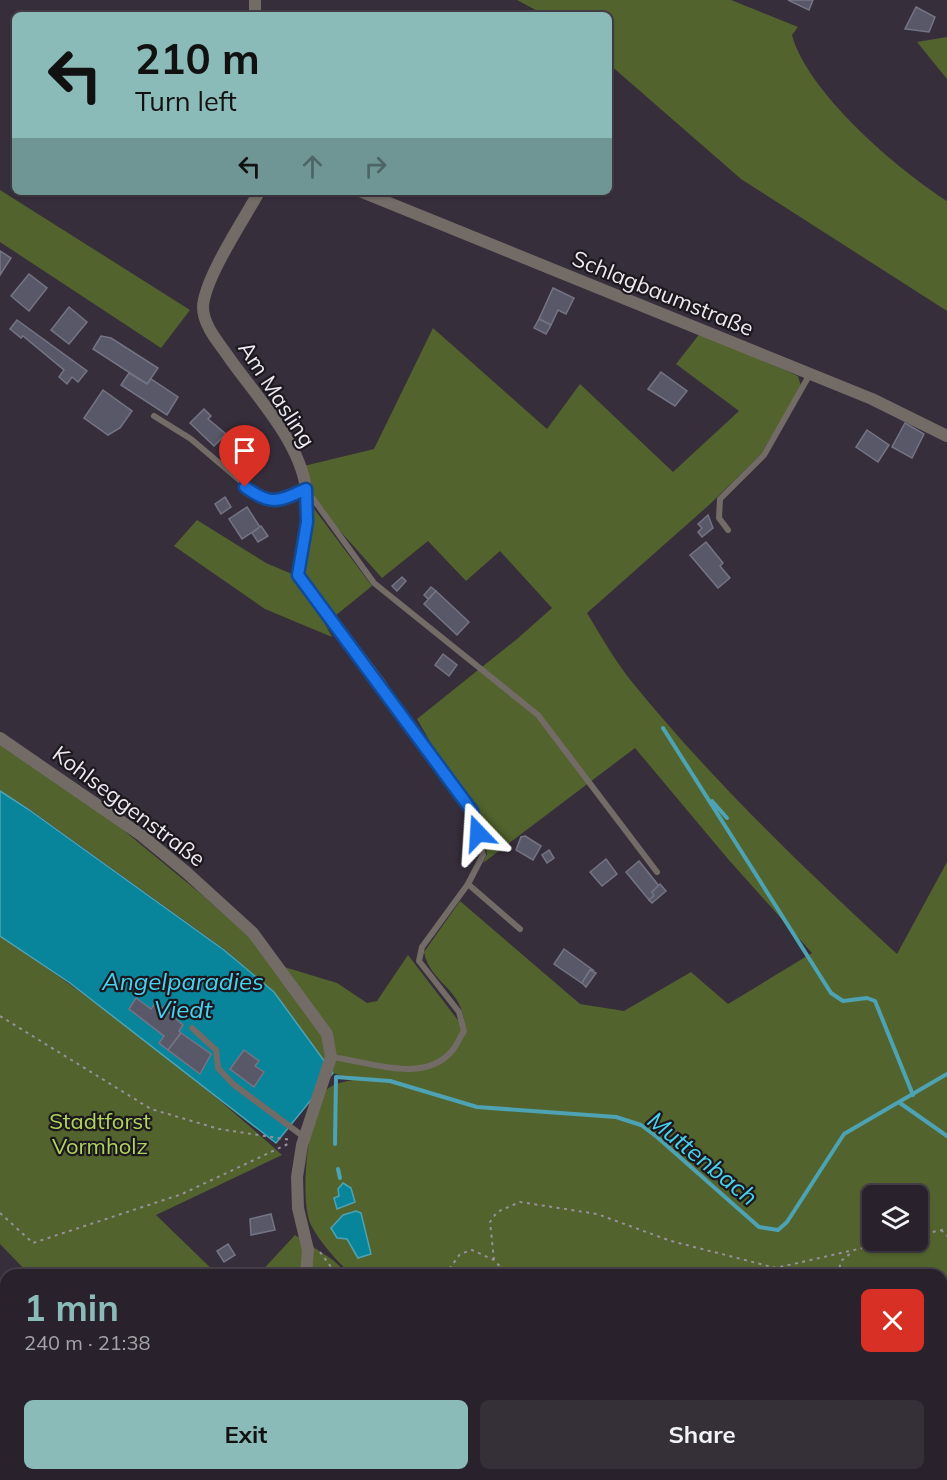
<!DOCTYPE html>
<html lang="en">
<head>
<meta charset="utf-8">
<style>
	:root { --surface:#29222c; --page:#352f38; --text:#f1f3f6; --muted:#a5a4a9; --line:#453f48; --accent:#8bbbb9 }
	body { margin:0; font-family:Mulish,sans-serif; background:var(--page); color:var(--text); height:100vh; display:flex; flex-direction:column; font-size:22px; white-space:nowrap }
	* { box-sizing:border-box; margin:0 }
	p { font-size:20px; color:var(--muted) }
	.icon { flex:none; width:33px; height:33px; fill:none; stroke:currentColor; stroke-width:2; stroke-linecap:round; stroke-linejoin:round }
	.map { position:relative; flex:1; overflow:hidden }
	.sheet { position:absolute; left:0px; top:1269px; width:948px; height:212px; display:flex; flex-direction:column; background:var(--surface); border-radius:18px 18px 0 0; box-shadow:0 2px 4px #0004,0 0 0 2px var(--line) }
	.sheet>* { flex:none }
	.guide { position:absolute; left:12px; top:12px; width:600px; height:183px; border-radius:9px; box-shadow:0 2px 4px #0004,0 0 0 2px var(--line); background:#8bbbb9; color:#111; overflow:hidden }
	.fabs { position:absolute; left:862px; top:1185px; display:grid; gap:12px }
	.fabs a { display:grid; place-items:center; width:66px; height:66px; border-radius:9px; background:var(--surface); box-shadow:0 2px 4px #0004,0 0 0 2px var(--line); font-size:30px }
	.pin { position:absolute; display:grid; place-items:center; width:51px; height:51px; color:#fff; margin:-62px -26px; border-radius:50% 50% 50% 0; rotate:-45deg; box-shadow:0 0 6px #0007 }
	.pin .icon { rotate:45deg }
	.me { position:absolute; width:66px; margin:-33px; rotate:340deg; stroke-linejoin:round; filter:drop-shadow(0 0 4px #0008) }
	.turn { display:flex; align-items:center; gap:21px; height:126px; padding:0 24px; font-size:27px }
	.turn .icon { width:78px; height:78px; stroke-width:2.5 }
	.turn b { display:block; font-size:42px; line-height:51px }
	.lanes { display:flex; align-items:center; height:57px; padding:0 24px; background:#0003; justify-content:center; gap:30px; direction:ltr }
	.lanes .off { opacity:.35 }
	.round { display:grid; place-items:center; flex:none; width:63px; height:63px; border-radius:9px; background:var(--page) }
	.headline { display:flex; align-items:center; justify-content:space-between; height:102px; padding:0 24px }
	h1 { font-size:36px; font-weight:700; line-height:45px; color:var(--accent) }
	.action { display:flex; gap:12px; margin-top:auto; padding:12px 24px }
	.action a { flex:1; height:69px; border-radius:9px; background:var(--accent); color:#111; font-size:24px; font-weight:700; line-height:69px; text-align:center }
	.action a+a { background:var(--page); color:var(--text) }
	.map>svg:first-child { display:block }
</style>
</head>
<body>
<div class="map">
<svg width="947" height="1480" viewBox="0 0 947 1480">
	<rect width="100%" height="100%" fill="#372e3b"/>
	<g fill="#52632d" fill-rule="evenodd">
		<path d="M517,0H731L798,27L792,35C807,92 898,170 947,201V311L741,179L609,64V15H545Z"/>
		<polygon points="947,37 947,79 917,42"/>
		<polygon points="0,190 190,310 161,348 0,242"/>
		<path d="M433,328L547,429L580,384L673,472L739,411L676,364L701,332L798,376L801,386L761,454L709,505L587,613C601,636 615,661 632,682C712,780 804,869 897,954L947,862V1480H346L343,1475L942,1474V1275H352C337,1261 321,1244 311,1225C299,1201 308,1119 322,1095C329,1084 342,1082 353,1080L333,1073L274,992L224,949L28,808L0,791V744L105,815L201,894L281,966L337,983L367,1003L377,1001L408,955L464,1028C466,990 430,984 424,952L460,901L580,1004L624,1011L691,972L728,1004L812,953L728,859L635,748L483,863L487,854L478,807L439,757L417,719L517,639L552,608L500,551L466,581L428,541L382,578L333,523L314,496L304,466L374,449ZM873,1196H918V1240H873Z"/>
		<polygon points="312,506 372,586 325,624 332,637 265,609 174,546 197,520 266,563 299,577"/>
		<path d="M0,936C99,1002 194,1075 282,1155L156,1215L218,1275H30L0,1244Z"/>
		<polygon points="295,1235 333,1260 349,1275 258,1275"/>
		<polygon points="76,1474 156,1475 169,1480 72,1480"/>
	</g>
	<g fill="#08859b" stroke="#4da3b4" stroke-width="1.5">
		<polygon points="0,791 28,809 224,950 274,992 333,1073 276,1143 70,983 0,936"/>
		<polygon points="343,1183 351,1188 355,1202 337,1209 334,1198 339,1196 338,1189"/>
		<polygon points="356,1211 361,1213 371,1254 358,1258 347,1239 337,1238 331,1228 343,1215"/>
	</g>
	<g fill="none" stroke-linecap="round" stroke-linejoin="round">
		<g stroke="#4da3b4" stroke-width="4">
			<polyline points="663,728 831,993 843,1001 867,998 875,1001 913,1095"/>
			<polyline points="712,801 727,818"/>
			<polyline points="900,1103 947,1136"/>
			<polyline points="335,1144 336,1077 390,1081 477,1107 616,1117 641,1125 657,1137 759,1227 778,1230 787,1222 844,1134 947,1074"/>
			<polyline points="338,1169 340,1178"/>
			<polyline points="942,1320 947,1326"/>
			<polyline points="476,1474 478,1480"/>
		</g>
	</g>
	<g fill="#585868" stroke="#747485" stroke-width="1.5">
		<polygon points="788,0 813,0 809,10"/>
		<polygon points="916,7 935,17 929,32 905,29"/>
		<polygon points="0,251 11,258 0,275"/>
		<polygon points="29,274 47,288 29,311 11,296"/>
		<polygon points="553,288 574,298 566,314 558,310 551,325 539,319"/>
		<polygon points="69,307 87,322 69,344 51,330"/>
		<polygon points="539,319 551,325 546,334 534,328"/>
		<polygon points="17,320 87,371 78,382 72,377 67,384 59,377 64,370 23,336 21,338 10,329"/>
		<polygon points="101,336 111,338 158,368 147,384 93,349"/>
		<polygon points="661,372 687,391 675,406 648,389"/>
		<polygon points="129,373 147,384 151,379 178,397 167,415 121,385"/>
		<polygon points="103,390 132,411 120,428 108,435 84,418"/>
		<polygon points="204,409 211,416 208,419 226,434 214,446 190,423"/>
		<polygon points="905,423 924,434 912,458 892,447"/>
		<polygon points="867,430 889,445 878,462 856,447"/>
		<polygon points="225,497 231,507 221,514 215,504"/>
		<polygon points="247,507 260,527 242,539 229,519"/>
		<polygon points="708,515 713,528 702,537 698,532 702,528 698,524"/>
		<polygon points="261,526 268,536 258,542 252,533"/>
		<polygon points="706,542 723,563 720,566 730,578 718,588 690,555"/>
		<polygon points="402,577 406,581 397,591 392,586"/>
		<polygon points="431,587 436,591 428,599 424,595"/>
		<polygon points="436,591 469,622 457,635 424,604"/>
		<polygon points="443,654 457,665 449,676 435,665"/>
		<polygon points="525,836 541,846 533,860 516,850 521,837"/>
		<polygon points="549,850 554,858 547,863 542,855"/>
		<polygon points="606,859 617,874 602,886 590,872"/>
		<polygon points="639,861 659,886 652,892 654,896 649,900 626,872"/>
		<polygon points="660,884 666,891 652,903 649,900 654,896 652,892"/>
		<polygon points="564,949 593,970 590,970 582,983 583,984 554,964"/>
		<polygon points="590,970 596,973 586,987 582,983"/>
		<polygon points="136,998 151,1009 156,1002 183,1025 179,1031 181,1033 168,1050 159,1043 164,1036 129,1009"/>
		<polygon points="181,1033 211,1054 200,1074 168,1050"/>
		<polygon points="244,1050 259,1061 255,1066 264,1072 254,1087 230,1069"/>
		<polygon points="271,1214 275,1230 251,1235 250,1219"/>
		<polygon points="228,1244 235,1255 224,1262 217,1251"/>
	</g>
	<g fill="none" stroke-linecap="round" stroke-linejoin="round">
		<g stroke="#98919b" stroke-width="2" stroke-dasharray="3 4.5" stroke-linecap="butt">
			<polyline points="0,1016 151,1109 219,1129 291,1140"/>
			<polyline points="0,1213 33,1243 182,1194 290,1143"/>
			<polyline points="941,1230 947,1236"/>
			<polyline points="918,1235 947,1229"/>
			<polyline points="320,1252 337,1275"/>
			<polyline points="494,1260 490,1222 497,1212 520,1202 597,1214 671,1241 776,1268 897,1240"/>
			<polyline points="445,1275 460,1254 472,1250 494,1260 508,1275"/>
			<polyline points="838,1275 841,1261 851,1253"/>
			<polyline points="419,1474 420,1480"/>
			<polyline points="780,1474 787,1480"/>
		</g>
		<g stroke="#726b66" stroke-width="6">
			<polyline points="154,416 191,439 263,500 282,499 306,489 374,583 538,715 657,872"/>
			<polyline points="728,530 719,518 720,499 764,455 810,374"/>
			<polyline points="468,884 520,929"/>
			<polyline points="192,1028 216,1050 218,1068 233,1084 304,1137"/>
			<path d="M331,1057C368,1061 423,1085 452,1051C457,1045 460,1037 464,1031L459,1012L419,961L422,947L468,884L483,855L472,811L382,686"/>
		</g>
		<g stroke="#726b66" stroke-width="12">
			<polyline points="255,0 255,15"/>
			<path d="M259,192C244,219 204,279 203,307C203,326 220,344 230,359C257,397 299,441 306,488C310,517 302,547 298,575L382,686"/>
			<polyline points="362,192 872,399 947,436"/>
			<polyline points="0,738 141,835 186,872 253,933 327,1034 331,1057 302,1145 297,1177 298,1208 308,1250 306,1275"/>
			<polyline points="246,1480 250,1474"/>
		</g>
	</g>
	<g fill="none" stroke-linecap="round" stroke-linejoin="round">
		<g stroke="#114b97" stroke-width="15">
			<path id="route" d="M245,487C271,506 278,502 306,489L307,522L298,575L472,811L478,833"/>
		</g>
		<use href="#route" stroke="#1a73e8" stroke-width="10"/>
	</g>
	<g text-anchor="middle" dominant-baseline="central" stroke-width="4.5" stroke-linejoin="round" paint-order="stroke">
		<g font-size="22" fill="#eee8f0" stroke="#1c181e">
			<text transform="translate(663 293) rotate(22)">Schlagbaumstraße</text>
			<text transform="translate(277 394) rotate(57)">Am Masling</text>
			<text transform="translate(129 806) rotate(37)">Kohlseggenstraße</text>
		</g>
		<g font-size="22" fill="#b0d55c" stroke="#1c181e">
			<text x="100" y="1121">Stadtforst<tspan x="100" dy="25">Vormholz</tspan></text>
		</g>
		<g font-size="24" font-style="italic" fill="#47d2ef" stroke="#1c181e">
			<text x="183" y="981">Angelparadies<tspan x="183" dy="28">Viedt</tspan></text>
			<text transform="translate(703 1158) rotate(39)">Muttenbach</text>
		</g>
	</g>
</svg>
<div class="fabs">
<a><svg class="icon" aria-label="layers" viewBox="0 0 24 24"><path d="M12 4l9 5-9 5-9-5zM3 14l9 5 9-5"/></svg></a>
</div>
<div class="pin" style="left:245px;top:487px;background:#d93025"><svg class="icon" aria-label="arrive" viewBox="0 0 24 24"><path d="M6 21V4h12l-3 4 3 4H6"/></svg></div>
<svg class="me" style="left:478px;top:833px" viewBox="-20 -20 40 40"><path d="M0-17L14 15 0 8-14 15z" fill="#1a73e8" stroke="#fff" stroke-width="4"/></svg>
<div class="guide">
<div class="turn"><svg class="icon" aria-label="left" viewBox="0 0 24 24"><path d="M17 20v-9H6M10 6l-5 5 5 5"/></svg><div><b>210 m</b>Turn left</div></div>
<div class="lanes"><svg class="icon" aria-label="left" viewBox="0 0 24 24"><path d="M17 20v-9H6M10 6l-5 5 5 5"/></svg><svg class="icon off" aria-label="ahead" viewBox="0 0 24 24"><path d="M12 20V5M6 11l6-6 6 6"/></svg><svg class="icon off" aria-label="right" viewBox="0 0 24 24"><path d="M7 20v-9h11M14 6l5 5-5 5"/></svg></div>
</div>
<section class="sheet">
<div class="headline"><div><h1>1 min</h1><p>240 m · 21:38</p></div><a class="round" style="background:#d93025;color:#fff"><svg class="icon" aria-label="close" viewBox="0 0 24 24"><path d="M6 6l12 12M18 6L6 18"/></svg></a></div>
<div class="action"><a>Exit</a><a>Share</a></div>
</section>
</div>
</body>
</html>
